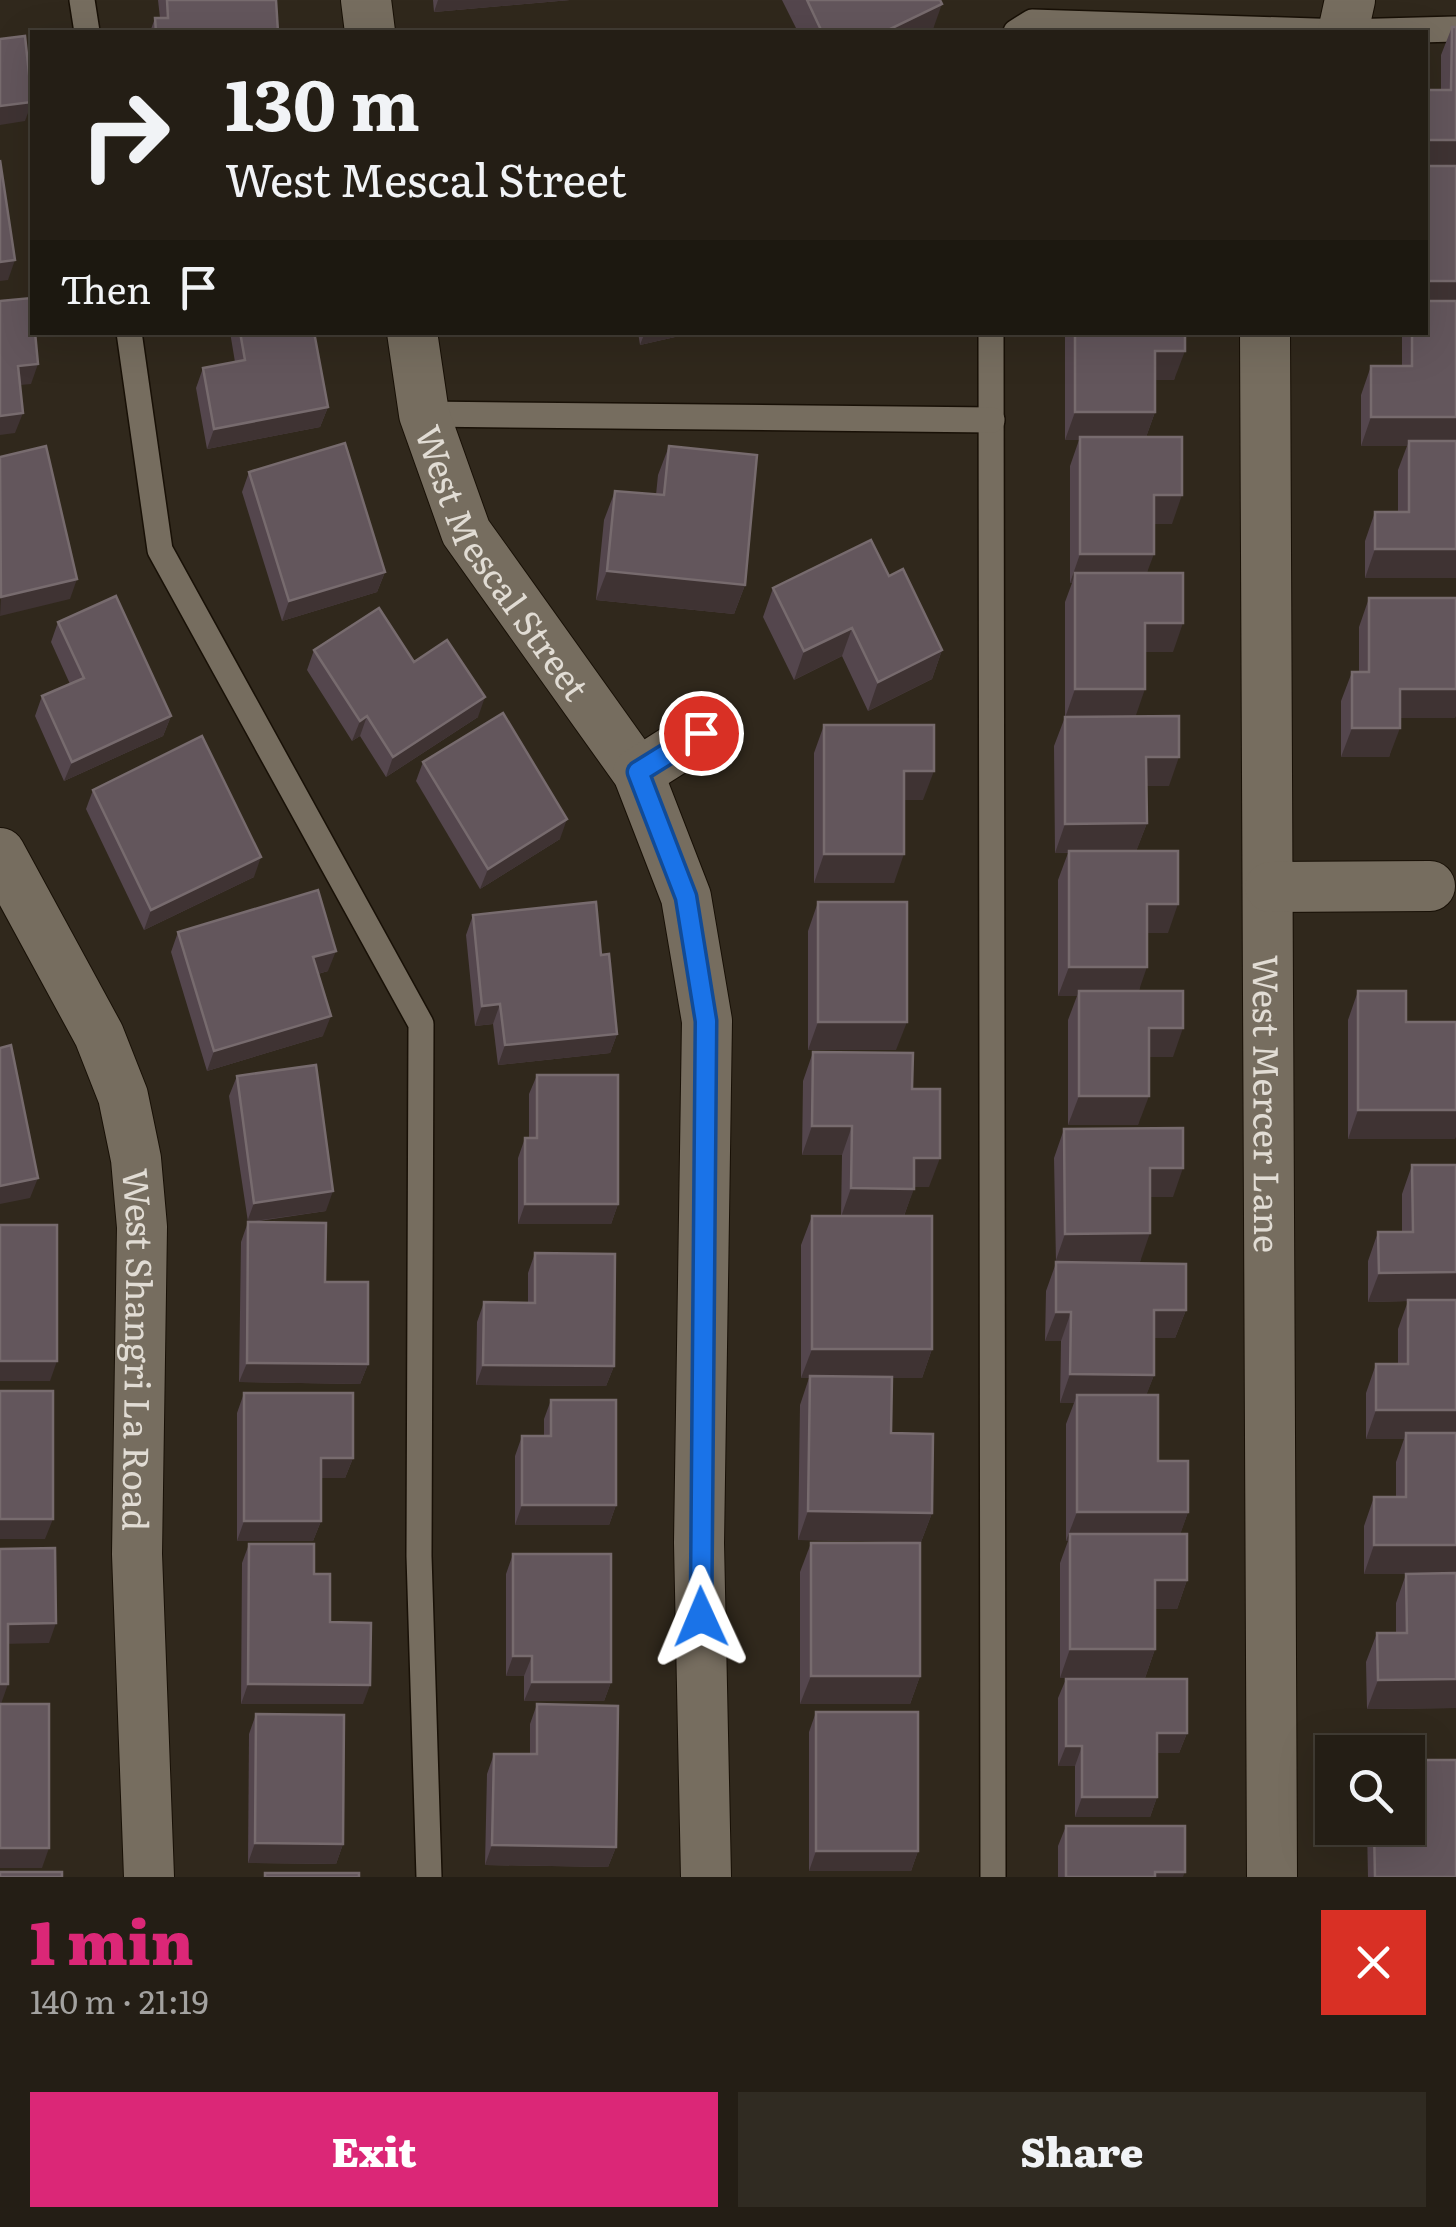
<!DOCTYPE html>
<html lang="en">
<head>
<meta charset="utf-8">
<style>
	:root { --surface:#241e15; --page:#302b22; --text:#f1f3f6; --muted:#a3a2a0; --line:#413c34; --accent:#db2777 }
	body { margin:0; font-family:Literata,serif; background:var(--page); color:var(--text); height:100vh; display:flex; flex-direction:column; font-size:38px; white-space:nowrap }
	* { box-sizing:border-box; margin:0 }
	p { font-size:32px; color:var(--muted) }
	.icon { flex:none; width:55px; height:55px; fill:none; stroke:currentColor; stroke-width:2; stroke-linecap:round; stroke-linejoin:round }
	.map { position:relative; height:1877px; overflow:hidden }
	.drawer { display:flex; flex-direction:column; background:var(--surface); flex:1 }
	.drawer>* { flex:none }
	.banner { position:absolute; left:30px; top:30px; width:1398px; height:305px; border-radius:0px; box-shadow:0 10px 40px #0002,0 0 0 2px var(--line); background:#241e15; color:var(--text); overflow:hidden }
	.tools { position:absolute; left:1315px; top:1735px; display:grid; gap:20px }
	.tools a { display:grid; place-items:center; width:110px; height:110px; border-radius:0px; background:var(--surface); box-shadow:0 10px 40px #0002,0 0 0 2px var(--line); font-size:50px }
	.pin { position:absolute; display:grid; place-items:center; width:85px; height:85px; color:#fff; margin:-42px; border:5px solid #fff; border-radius:50%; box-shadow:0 2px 10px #0007 }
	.me { position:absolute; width:110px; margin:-55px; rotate:359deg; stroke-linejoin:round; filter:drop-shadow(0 0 8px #0008) }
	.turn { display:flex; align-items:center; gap:35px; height:210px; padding:0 30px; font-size:45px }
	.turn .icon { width:130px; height:130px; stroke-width:2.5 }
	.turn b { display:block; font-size:70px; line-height:85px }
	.then { display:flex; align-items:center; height:95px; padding:0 30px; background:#0003; gap:20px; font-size:38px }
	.round { display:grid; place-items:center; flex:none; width:105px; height:105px; border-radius:0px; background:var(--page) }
	.overview { display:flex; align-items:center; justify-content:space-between; height:170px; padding:0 30px }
	h1 { font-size:60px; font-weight:800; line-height:75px; color:var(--accent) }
	.button { display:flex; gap:20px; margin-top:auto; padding:20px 30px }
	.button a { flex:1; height:115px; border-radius:0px; background:var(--accent); color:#fff; font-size:40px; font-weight:800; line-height:115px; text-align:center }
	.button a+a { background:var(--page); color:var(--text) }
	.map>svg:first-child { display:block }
</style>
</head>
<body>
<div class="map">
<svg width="1456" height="1877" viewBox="0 0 1456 1877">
	<rect width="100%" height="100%" fill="#30281c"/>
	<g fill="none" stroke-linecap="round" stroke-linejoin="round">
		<g stroke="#181006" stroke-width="28">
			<g id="service">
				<polyline points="82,0 87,32"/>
				<polyline points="1016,32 1032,22 1344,32 1456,29"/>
				<polyline points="129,332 160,550 421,1024 419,1556 429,1877"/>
				<polyline points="991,332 993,1877"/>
				<polyline points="424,414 992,420"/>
			</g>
		</g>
		<g stroke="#181006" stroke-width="52">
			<g id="minor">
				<polyline points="366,0 370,32"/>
				<polyline points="1343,32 1350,0"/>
				<path id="s1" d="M412,332L424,414L466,532L638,773L686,897L707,1021L699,1543L706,1877"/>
				<path id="s2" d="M1265,332L1272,1877"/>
				<polyline points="638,773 701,733"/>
				<path id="s3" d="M0,853L99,1035L123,1096L136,1159L142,1227L137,1554L149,1877"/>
				<polyline points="1270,887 1430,886"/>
			</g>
		</g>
		<use href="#service" stroke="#766d5f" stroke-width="25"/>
		<use href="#minor" stroke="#766d5f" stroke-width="50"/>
	</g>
	<g fill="#54464d">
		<polygon points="158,0 276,0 278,32 150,32 155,18 160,18"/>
		<polygon points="433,0 570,0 434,12"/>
		<polygon points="782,0 940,0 932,32 798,32"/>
		<polygon points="1452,27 1456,578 1365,578 1365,541 1375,512 1398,512 1398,470 1407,446 1361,446 1361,395 1371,366 1402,366 1402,332 1425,332 1441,90 1441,55"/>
		<polygon points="230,332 314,332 328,407 320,427 207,449 196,388 203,368 235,362"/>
		<polygon points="638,332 697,332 640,345"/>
		<polygon points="1065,332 1185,332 1174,380 1155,380 1155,412 1146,437 1172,524 1154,524 1147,573 1173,652 1145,652 1135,716 1169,786 1146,786 1147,823 1136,851 1168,933 1147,933 1139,991 1173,1057 1149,1057 1138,1125 1068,1125 1068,1020 1077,996 1058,996 1058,880 1068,853 1055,853 1054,746 1065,717 1065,602 1072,583 1070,583 1070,466 1079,440 1065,440"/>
		<polygon points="669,446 745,585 734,614 596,600 604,520 615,491 656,495 658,475"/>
		<polygon points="249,472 385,572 377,592 282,621 242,492"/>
		<polygon points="889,576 942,650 932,679 868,711 842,656 794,680 763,617 773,588"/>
		<polygon points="1369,598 1456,598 1456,714 1455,718 1400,718 1389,757 1341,757 1341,701 1352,672 1359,672 1359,627"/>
		<polygon points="58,622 171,716 163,736 64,781 35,716 42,696 70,684 51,642"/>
		<polygon points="314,650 414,662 478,717 386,777 360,736 352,741 307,670"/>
		<polygon points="824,725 923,800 904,800 894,883 814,883 814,753"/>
		<polygon points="423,762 560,839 480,889 416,781"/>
		<polygon points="93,790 254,877 144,930 86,809"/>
		<polygon points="818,902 896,1050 808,1050 808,931"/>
		<polygon points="473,915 617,1034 610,1053 498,1065 493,1024 475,1026 466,935"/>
		<polygon points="178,932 328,971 318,974 323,1036 207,1071 171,952"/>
		<polygon points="1358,991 1406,1022 1456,1022 1456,1134 1455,1139 1348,1139 1348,1020"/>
		<polygon points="813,1052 912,1089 929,1187 914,1187 904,1216 932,1349 922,1378 892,1378 891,1433 932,1513 921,1542 798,1540 800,1405 809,1378 801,1378 801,1245 812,1216 841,1216 842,1155 802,1155 803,1081"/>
		<polygon points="537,1075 618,1204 611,1224 518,1224 518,1158 525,1138 529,1138 529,1094"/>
		<polygon points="237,1076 326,1211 252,1222 325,1282 368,1364 360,1384 239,1382 241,1242 248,1222 229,1096"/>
		<polygon points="1064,1129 1173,1197 1150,1197 1140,1262 1089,1262 1186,1310 1175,1338 1154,1338 1154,1375 1146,1395 1158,1461 1188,1512 1180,1534 1187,1580 1177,1609 1155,1609 1155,1649 1145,1678 1060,1678 1060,1563 1068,1541 1066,1541 1066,1424 1074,1403 1060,1403 1061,1341 1045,1341 1046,1291 1056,1263 1054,1158"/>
		<polygon points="1412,1165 1456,1165 1456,1708 1367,1709 1366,1662 1377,1633 1396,1633 1396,1603 1406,1574 1364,1574 1364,1526 1374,1497 1396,1497 1396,1462 1404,1439 1366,1439 1366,1393 1376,1364 1398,1364 1398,1329 1408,1301 1368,1302 1368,1261 1378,1232 1402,1232 1402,1194"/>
		<polygon points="535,1253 614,1366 606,1386 476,1385 477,1322 484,1302 528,1303 528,1273"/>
		<polygon points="244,1393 353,1458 345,1478 321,1478 321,1521 313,1541 237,1541 237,1413"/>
		<polygon points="551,1400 616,1505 609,1525 515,1525 515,1456 522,1436 544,1436 544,1419"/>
		<polygon points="811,1543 920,1676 910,1704 800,1704 800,1572"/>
		<polygon points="249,1544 314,1574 330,1622 363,1704 241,1704 242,1563"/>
		<polygon points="513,1554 611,1682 604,1701 524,1701 524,1676 506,1676 506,1574"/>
		<polygon points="1066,1679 1187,1733 1179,1753 1157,1753 1157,1797 1150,1817 1075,1817 1075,1766 1058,1766 1058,1698"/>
		<polygon points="537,1704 616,1847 608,1867 485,1865 487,1774 494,1754 530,1754 530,1724"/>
		<polygon points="816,1712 918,1851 911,1871 809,1871 809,1732"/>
		<polygon points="256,1714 343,1844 336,1864 248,1863 249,1734"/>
		<polygon points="1066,1826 1183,1877 1058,1877 1058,1846"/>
		<polygon points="1367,1828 1408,1828 1456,1877 1368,1877"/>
	</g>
	<g fill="#3f3333">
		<polygon points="438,0 570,0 434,12"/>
		<polygon points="942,4 932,32 884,32"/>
		<polygon points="32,102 25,121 0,125 0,106"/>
		<rect x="1425" y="140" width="31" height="29"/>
		<polygon points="15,260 8,280 0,281 0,262"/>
		<rect x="1425" y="281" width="31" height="29"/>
		<polygon points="645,332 697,332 640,345"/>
		<polygon points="1155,351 1185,351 1174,380 1145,380"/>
		<polygon points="38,364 31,384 10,386 18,366"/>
		<polygon points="328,407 320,427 207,449 214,429"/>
		<polygon points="1075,412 1155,412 1145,440 1080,437 1079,440 1065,440"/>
		<polygon points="23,413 15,433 0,435 0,416"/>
		<polygon points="1371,417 1456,417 1456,446 1409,441 1407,446 1361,446"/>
		<polygon points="1154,495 1182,495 1172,524 1143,524"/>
		<polygon points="1375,549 1456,549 1456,578 1365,578"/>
		<polygon points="1080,554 1154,554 1143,583 1075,573 1072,583 1070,583"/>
		<polygon points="607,571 745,585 734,614 596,600"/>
		<polygon points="385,572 377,592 282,621 289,601"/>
		<polygon points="77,579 70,599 0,616 1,597"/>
		<polygon points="1145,623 1183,623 1173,652 1135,652"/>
		<polygon points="852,628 842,656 794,680 804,651"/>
		<polygon points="942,650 932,679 868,711 878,682"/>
		<polygon points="1075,689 1145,689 1135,718 1065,718"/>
		<polygon points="1400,689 1456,689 1456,714 1455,718 1389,718"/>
		<polygon points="485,697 478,717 386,777 393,757"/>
		<polygon points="171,716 163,736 64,781 72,762"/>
		<polygon points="367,716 360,736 352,741 360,721"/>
		<polygon points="1352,728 1400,728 1389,757 1341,757"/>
		<polygon points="1146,757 1179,757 1169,786 1135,786"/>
		<polygon points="904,771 934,771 923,800 894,800"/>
		<polygon points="567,819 560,839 480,889 488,869"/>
		<polygon points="1147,823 1136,852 1055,853 1065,824"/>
		<polygon points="824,854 904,854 894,883 814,883"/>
		<polygon points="261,857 254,877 144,930 151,910"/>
		<polygon points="1147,904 1178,904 1168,933 1137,933"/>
		<polygon points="336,951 328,971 306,977 313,957"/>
		<polygon points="1069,967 1147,967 1137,996 1079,991 1077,996 1058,996"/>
		<polygon points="500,1004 493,1024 475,1026 482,1006"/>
		<polygon points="331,1016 323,1036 207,1071 214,1051"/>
		<polygon points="818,1022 907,1022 896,1050 808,1050"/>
		<polygon points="1149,1028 1183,1028 1173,1057 1138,1057"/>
		<polygon points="617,1034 610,1053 498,1065 505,1045"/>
		<polygon points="1079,1096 1149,1096 1138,1125 1068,1125"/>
		<polygon points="1358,1110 1456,1110 1456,1134 1455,1139 1348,1139"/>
		<polygon points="812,1126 852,1126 842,1155 802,1155"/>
		<polygon points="914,1158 940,1158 929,1187 903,1187"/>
		<polygon points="1150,1168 1183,1168 1173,1197 1140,1197"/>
		<polygon points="38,1178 30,1198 0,1204 0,1186"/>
		<polygon points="851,1188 914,1189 903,1218 841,1217"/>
		<polygon points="333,1191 326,1211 247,1222 254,1203"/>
		<polygon points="525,1204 618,1204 611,1224 518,1224"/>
		<polygon points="1150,1233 1140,1262 1055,1263 1065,1234"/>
		<polygon points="1456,1272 1456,1300 1368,1302 1379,1273"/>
		<polygon points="1154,1310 1186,1310 1175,1338 1144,1338"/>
		<polygon points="1056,1312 1071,1312 1061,1341 1045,1341"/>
		<polygon points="812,1349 932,1349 922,1378 801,1378"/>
		<polygon points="0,1361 57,1361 50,1381 0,1381"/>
		<polygon points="247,1363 368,1364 360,1384 239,1382"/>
		<polygon points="483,1365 614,1366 606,1386 476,1385"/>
		<polygon points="1070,1374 1154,1375 1143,1404 1077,1395 1074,1403 1060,1403"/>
		<polygon points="1376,1410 1456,1410 1456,1439 1406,1433 1404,1439 1366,1439"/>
		<polygon points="321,1458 353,1458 345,1478 313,1478"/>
		<polygon points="522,1505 616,1505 609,1525 515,1525"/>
		<polygon points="808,1511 932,1513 921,1542 798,1540"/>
		<polygon points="1077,1512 1188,1512 1178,1541 1070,1534 1068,1541 1066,1541"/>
		<polygon points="0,1519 53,1519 45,1539 0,1539"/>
		<polygon points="244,1521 321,1521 313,1541 237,1541"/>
		<polygon points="1374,1545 1456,1545 1456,1574 1364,1574"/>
		<polygon points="1155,1580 1187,1580 1177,1609 1145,1609"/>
		<polygon points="56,1623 49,1643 0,1644 8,1624"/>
		<polygon points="1070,1649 1155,1649 1145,1678 1060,1678"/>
		<polygon points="513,1656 532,1656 524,1676 506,1676"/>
		<polygon points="811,1676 920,1676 910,1704 800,1704"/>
		<polygon points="1456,1679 1456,1708 1367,1709 1378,1680"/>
		<polygon points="532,1682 611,1682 604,1701 524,1701"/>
		<polygon points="0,1684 8,1684 1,1704 0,1704"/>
		<polygon points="248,1684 370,1685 363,1704 241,1704"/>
		<polygon points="1157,1733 1187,1733 1179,1753 1150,1753"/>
		<polygon points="1066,1746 1082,1746 1075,1766 1058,1766"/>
		<polygon points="1082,1797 1157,1797 1150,1817 1075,1817"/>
		<polygon points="255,1843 343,1844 336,1864 248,1863"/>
		<polygon points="492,1845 616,1847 608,1867 485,1865"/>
		<polygon points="0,1848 49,1848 42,1868 0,1868"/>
		<polygon points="816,1851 918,1851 911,1871 809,1871"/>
		<polygon points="1155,1872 1185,1872 1183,1877 1153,1877"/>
	</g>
	<g fill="#63565c" stroke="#776b6e" stroke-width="2.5">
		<polygon points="167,0 276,0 278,32 156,32 155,18 168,18"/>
		<polygon points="807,0 940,0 942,4 884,32 822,32"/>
		<polygon points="1452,27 1456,27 1456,140 1425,140 1425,90 1451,90"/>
		<polygon points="25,36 32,102 0,106 0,39"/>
		<polygon points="0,160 15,260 0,262"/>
		<rect x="1425" y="166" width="31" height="115"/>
		<polygon points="31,298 32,332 35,332 38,364 18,366 23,413 0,416 0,301"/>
		<polygon points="1425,301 1456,301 1456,417 1371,417 1371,366 1412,366 1412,332 1425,332"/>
		<polygon points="240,332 314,332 328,407 214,429 203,368 245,360"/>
		<polygon points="1075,332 1185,332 1185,351 1155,351 1155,412 1075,412"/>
		<polygon points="1080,437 1182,437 1182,495 1154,495 1154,554 1080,554"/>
		<polygon points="1409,441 1456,441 1456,549 1375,549 1375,512 1409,512"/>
		<polygon points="345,443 385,572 289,601 249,472"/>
		<polygon points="46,446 77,579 1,597 0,457"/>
		<polygon points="669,446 757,455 745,585 607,571 615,491 664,495"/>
		<polygon points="871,540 889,576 903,569 942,650 878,682 852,628 804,651 773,588"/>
		<polygon points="1075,573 1183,573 1183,623 1145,623 1145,689 1075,689"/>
		<polygon points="116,596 171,716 72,762 42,696 84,678 58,622"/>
		<polygon points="1369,598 1456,598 1456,689 1400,689 1400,728 1352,728 1352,672 1369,672"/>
		<polygon points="379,608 414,662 447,640 485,697 393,757 367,716 360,721 314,650"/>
		<polygon points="503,713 567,819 488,869 423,762"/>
		<polygon points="1179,716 1179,757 1146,757 1147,823 1065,824 1065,717"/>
		<polygon points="824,725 934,725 934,771 904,771 904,854 824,854"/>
		<polygon points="202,736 261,857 151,910 93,790"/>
		<polygon points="1069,851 1178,851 1178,904 1147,904 1147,967 1069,967"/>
		<polygon points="318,890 336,951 313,957 331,1016 214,1051 178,932"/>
		<polygon points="596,902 601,955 609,954 617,1034 505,1045 500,1004 482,1006 473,915"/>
		<rect x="818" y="902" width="89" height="120"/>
		<polygon points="1079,991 1183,991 1183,1028 1149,1028 1149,1096 1079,1096"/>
		<polygon points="1358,991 1406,991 1406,1022 1456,1022 1456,1110 1358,1110"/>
		<polygon points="11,1045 38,1178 0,1186 0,1048"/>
		<polygon points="813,1052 913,1053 912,1089 940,1089 940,1158 914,1158 914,1189 851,1188 852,1126 812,1126"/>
		<polygon points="316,1065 333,1191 254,1203 237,1076"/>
		<polygon points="537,1075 618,1075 618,1204 525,1204 525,1138 537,1138"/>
		<polygon points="1183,1128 1183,1168 1150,1168 1150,1233 1065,1234 1064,1129"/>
		<polygon points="1412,1165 1456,1165 1456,1272 1379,1273 1378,1232 1413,1232"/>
		<rect x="812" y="1216" width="120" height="133"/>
		<polygon points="248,1222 326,1223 325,1282 368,1282 368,1364 247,1363"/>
		<rect x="0" y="1225" width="57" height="136"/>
		<polygon points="535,1253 615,1254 614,1366 483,1365 484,1302 535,1303"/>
		<polygon points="1056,1262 1186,1264 1186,1310 1154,1310 1154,1375 1070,1374 1071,1312 1056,1312"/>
		<polygon points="1408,1300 1456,1300 1456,1410 1376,1410 1376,1364 1408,1364"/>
		<polygon points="810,1376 892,1377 891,1433 933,1434 932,1513 808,1511"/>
		<rect x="0" y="1391" width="53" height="128"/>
		<polygon points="244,1393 353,1393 353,1458 321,1458 321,1521 244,1521"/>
		<polygon points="1077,1395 1158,1395 1158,1461 1188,1461 1188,1512 1077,1512"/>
		<polygon points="551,1400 616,1400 616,1505 522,1505 522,1436 551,1436"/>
		<polygon points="1406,1433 1456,1433 1456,1545 1374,1545 1374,1497 1406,1497"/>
		<polygon points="1070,1534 1187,1534 1187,1580 1155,1580 1155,1649 1070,1649"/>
		<rect x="811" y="1543" width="109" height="133"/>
		<polygon points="249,1544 314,1544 314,1574 330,1574 330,1622 371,1623 370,1685 248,1684"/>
		<polygon points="55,1548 56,1623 8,1624 8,1684 0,1684 0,1549"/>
		<polygon points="513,1554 611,1554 611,1682 532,1682 532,1656 513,1656"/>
		<polygon points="1456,1573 1456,1679 1378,1680 1377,1633 1407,1633 1406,1574"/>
		<polygon points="1066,1679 1187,1679 1187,1733 1157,1733 1157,1797 1082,1797 1082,1746 1066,1746"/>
		<rect x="0" y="1704" width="49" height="144"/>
		<polygon points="537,1704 618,1706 616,1847 492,1845 494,1754 537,1754"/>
		<rect x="816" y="1712" width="102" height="139"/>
		<polygon points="256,1714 344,1715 343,1844 255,1843"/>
		<polygon points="1408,1760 1456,1760 1456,1877 1375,1877 1374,1828 1408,1828"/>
		<polygon points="1066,1826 1185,1826 1185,1872 1155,1872 1155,1877 1066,1877"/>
		<rect x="0" y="1872" width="62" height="5"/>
		<rect x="265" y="1873" width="94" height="4"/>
	</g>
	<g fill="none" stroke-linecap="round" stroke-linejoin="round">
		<g stroke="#114b97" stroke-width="25">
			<polyline id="route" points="701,733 638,772 686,897 706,1021 701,1617"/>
		</g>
		<use href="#route" stroke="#1a73e8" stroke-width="18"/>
	</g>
	<g text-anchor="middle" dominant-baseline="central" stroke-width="8" stroke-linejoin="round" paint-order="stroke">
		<g font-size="35" fill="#e1dcd4" stroke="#30281c">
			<text stroke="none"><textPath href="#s1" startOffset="252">West Mescal Street</textPath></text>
			<text stroke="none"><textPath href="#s2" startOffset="772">West Mercer Lane</textPath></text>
			<text stroke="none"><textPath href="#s3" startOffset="528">West Shangri La Road</textPath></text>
		</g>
	</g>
</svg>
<div class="tools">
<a><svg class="icon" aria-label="search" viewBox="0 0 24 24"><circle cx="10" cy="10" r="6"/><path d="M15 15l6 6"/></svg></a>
</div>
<div class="pin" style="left:701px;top:733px;background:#d93025"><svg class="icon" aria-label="arrive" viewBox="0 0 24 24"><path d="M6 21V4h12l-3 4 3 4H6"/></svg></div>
<svg class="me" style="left:701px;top:1617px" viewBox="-20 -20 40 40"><path d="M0-17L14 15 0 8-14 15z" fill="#1a73e8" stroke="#fff" stroke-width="4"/></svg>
<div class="banner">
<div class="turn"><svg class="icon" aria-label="right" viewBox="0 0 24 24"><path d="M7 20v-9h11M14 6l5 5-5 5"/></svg><div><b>130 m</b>West Mescal Street</div></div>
<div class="then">Then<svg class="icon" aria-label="arrive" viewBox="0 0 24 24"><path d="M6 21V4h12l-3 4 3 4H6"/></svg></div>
</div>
</div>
<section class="drawer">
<div class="overview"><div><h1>1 min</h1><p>140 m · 21:19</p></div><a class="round" style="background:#d93025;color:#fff"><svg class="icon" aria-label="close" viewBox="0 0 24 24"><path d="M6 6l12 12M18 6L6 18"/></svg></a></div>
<div class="button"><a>Exit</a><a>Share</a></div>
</section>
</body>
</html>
